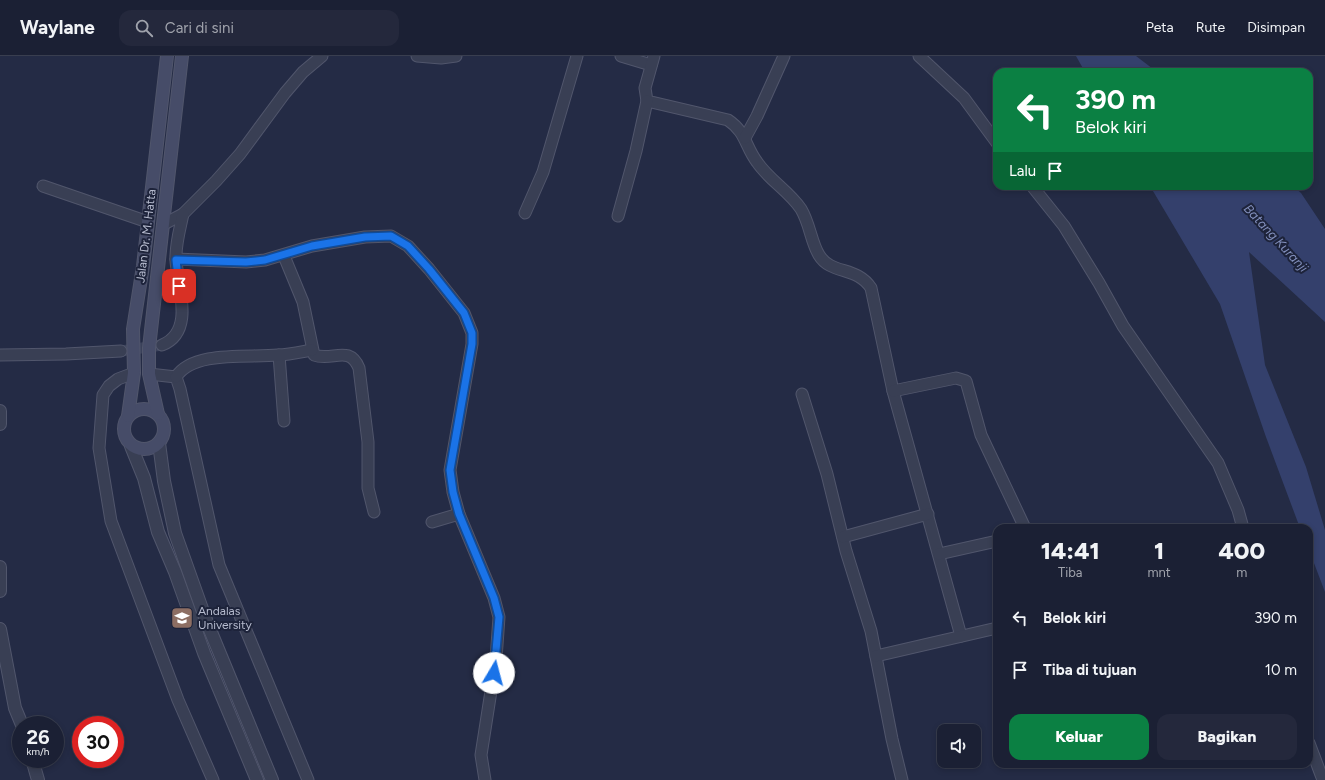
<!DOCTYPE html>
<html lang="id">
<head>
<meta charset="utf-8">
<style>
	:root { --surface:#1b2034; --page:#24283c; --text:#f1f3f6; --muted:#a0a3ac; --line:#393e4f; --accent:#0b8043 }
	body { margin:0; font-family:Figtree,sans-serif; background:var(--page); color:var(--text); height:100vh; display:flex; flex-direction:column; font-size:15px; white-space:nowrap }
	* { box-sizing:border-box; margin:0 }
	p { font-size:13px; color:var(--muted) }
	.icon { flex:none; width:22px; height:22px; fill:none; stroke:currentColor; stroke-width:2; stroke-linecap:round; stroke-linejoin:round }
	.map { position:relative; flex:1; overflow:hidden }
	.sheet { position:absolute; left:993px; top:468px; width:320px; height:244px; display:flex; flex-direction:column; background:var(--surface); border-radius:12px; box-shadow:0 2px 6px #0003,0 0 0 1px var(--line) }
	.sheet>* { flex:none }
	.hud { position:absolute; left:993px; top:12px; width:320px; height:122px; border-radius:12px; box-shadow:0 2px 6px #0003,0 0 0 1px var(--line); background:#0b8043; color:#fff; overflow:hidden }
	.fabs { position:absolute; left:937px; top:668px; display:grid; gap:8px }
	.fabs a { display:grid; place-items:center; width:44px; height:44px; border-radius:8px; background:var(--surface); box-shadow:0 2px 6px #0003,0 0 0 1px var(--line); font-size:20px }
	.speed { position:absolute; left:12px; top:660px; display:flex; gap:8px; font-size:20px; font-weight:700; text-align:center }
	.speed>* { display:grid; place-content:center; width:52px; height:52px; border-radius:50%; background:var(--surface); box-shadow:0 2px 6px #0003,0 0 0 1px var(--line); line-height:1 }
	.speed small { font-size:10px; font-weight:400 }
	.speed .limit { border:6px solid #d22; background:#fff; color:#111 }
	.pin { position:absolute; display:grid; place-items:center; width:34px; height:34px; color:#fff; margin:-17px; border-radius:8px; box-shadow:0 2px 6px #0006 }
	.me { position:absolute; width:44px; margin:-22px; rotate:8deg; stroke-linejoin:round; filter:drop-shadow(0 0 3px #0008) }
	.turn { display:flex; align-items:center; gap:14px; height:84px; padding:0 16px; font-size:18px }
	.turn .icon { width:52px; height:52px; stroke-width:2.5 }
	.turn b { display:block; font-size:28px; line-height:34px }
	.then { display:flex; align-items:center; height:38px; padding:0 16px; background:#0003; gap:8px; font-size:15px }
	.eta { display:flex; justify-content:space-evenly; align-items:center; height:68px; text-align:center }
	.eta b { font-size:24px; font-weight:800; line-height:28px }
	.cta { display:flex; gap:8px; margin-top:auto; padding:8px 16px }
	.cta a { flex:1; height:46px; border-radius:12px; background:var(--accent); color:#fff; font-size:16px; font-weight:800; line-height:46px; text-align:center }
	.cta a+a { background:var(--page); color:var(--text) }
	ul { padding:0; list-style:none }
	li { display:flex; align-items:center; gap:12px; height:52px; padding:0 16px }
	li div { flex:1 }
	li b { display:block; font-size:15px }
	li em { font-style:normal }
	header { display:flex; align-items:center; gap:24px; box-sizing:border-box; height:56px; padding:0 20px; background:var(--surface); border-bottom:1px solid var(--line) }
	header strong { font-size:19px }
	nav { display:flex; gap:22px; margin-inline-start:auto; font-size:14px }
	.search { width:280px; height:36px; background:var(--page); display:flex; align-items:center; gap:10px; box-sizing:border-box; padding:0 14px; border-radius:12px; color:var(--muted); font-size:15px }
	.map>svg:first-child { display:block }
</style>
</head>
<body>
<header>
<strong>Waylane</strong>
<div class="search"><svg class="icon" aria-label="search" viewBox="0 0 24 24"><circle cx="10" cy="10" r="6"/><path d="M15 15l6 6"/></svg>Cari di sini</div>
<nav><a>Peta</a><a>Rute</a><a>Disimpan</a></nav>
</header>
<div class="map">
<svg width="1325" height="724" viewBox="0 0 1325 724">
	<rect width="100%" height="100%" fill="#242b45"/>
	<g fill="#34406c">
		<polygon points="1076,0 1136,0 1157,16 1085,16"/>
		<polygon points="1150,130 1293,130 1301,137 1325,173 1325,266 1249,196 1265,309 1306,411 1325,474 1325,536 1309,494 1309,472 1300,472 1266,381 1220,248"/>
	</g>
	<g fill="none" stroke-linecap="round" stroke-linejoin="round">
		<polyline stroke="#3a415a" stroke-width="11" stroke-dasharray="11 5.5" stroke-linecap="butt" points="121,295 162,289"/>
		<g stroke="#51566c" stroke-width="13">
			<g id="minor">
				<polyline points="417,0 441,2 456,0"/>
				<polyline points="621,0 651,9"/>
				<path d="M654,0L645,32L647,45L728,64C746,76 745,90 757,106C769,124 789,135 801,153C810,168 811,186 819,199C831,219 857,210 871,232L893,335L961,580"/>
				<polyline points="919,0 964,42 997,87"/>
				<polyline points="745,82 757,60 784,0"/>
				<polyline points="43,130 148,166"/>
				<polyline points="1032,130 1064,170 1099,227 1123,270 1218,407 1238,454 1243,472"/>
				<polyline points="525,157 543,116 577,0"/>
				<polyline points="618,160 636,95 647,45"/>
				<polyline points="164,168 183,158 216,125 240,98 285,37 303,16 322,0"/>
				<path d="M284,200L303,246L314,299C332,306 349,288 359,312L368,386V432L374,456"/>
				<polyline points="176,203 246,206 265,204 312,190 365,181 391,180 408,190 429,213 464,257 472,277 472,288 450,414 453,436 459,458 494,542 499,561 496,603 481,699 485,724"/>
				<path d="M162,289C195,276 178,231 176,205C175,189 180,173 183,158"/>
				<polyline points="0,299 66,298 121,295"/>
				<polyline points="279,299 284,365"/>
				<polyline points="134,317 118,323 109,330 103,339 99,392 111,465 178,644 213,724"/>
				<polyline points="149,318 176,321 180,333 219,509 308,724"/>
				<path d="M176,321C193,294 249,302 278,299C289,299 301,296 312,294"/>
				<polyline points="893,335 956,322 966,325 981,379 1025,472"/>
				<polyline points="802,338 827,418 846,495 871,575 892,683 902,724"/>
				<polyline points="432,466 459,458"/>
				<polyline points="843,481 928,458"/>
				<polyline points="939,498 997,485"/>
				<polyline points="876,600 997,572"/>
				<polyline points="1309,687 1323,724"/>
			</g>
		</g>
		<g stroke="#51566c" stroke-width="14">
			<g id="tertiary">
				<polyline points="0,355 0,368"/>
				<polyline points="159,387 164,425 175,477 206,564 272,724"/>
				<polyline points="131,390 144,422 158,476 175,516 204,597 257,724"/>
				<polyline points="0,511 0,535"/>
				<polyline points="0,573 15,652 22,669"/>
				<polyline points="32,703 38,724"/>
			</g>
		</g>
		<g stroke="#51566c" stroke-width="14">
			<g id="secondary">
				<circle cx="144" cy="373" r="20"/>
				<polyline points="158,358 149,318 149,292 182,0"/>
				<polyline points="128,360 134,317 133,273 143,210 167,0"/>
			</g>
		</g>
		<use href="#minor" stroke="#393f54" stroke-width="11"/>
		<use href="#tertiary" stroke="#393f54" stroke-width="12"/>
		<use href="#secondary" stroke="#464c68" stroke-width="12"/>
	</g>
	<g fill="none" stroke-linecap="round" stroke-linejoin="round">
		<g stroke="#114b97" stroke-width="10">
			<polyline id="route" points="179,230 176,204 246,206 265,204 312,190 365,181 391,180 408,190 429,213 464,257 472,277 472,288 450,414 453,436 459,458 494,542 499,561 494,617"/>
		</g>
		<use href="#route" stroke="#1a73e8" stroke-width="7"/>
	</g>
	<defs>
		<g id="university-square" transform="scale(1.15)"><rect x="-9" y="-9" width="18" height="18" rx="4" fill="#8d6e63" stroke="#1d233a"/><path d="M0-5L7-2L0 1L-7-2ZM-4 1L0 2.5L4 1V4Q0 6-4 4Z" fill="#fff"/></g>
	</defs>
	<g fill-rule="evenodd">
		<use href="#university-square" x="182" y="562"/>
	</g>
	<g text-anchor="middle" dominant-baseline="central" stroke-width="4" stroke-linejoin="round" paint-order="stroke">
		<g font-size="12" fill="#b6bbce" stroke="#1d233a">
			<text transform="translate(146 180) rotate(-83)">Jalan Dr. M. Hatta</text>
		</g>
		<g font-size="12" fill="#b6bbce" stroke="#1d233a" text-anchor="start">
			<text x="198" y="555">Andalas<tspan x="198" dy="14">University</tspan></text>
		</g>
		<g font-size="13" font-style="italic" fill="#828fbc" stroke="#1d233a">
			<text transform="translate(1276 182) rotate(47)">Batang Kuranji</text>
		</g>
	</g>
</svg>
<div class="fabs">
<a><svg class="icon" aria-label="sound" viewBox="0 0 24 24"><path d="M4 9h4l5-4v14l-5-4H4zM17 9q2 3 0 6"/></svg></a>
</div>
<div class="speed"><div>26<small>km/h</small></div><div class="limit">30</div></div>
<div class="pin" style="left:179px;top:230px;background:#d93025"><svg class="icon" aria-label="arrive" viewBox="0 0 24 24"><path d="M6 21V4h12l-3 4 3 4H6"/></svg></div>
<svg class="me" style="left:494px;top:617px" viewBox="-20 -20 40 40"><circle r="19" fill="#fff"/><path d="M0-13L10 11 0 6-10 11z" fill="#1a73e8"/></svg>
<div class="hud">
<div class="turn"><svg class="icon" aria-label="left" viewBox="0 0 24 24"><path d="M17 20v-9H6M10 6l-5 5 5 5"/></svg><div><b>390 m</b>Belok kiri</div></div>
<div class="then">Lalu<svg class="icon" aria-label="arrive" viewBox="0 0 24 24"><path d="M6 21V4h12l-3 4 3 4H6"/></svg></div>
</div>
<section class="sheet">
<div class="eta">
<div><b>14:41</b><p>Tiba</p></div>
<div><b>1</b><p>mnt</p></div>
<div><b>400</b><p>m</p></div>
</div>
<ul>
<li><svg class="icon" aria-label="left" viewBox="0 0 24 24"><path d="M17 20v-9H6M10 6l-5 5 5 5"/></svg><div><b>Belok kiri</b></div><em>390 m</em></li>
<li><svg class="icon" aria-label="arrive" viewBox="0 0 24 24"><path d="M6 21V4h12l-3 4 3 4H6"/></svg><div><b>Tiba di tujuan</b></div><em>10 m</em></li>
</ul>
<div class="cta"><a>Keluar</a><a>Bagikan</a></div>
</section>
</div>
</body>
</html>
